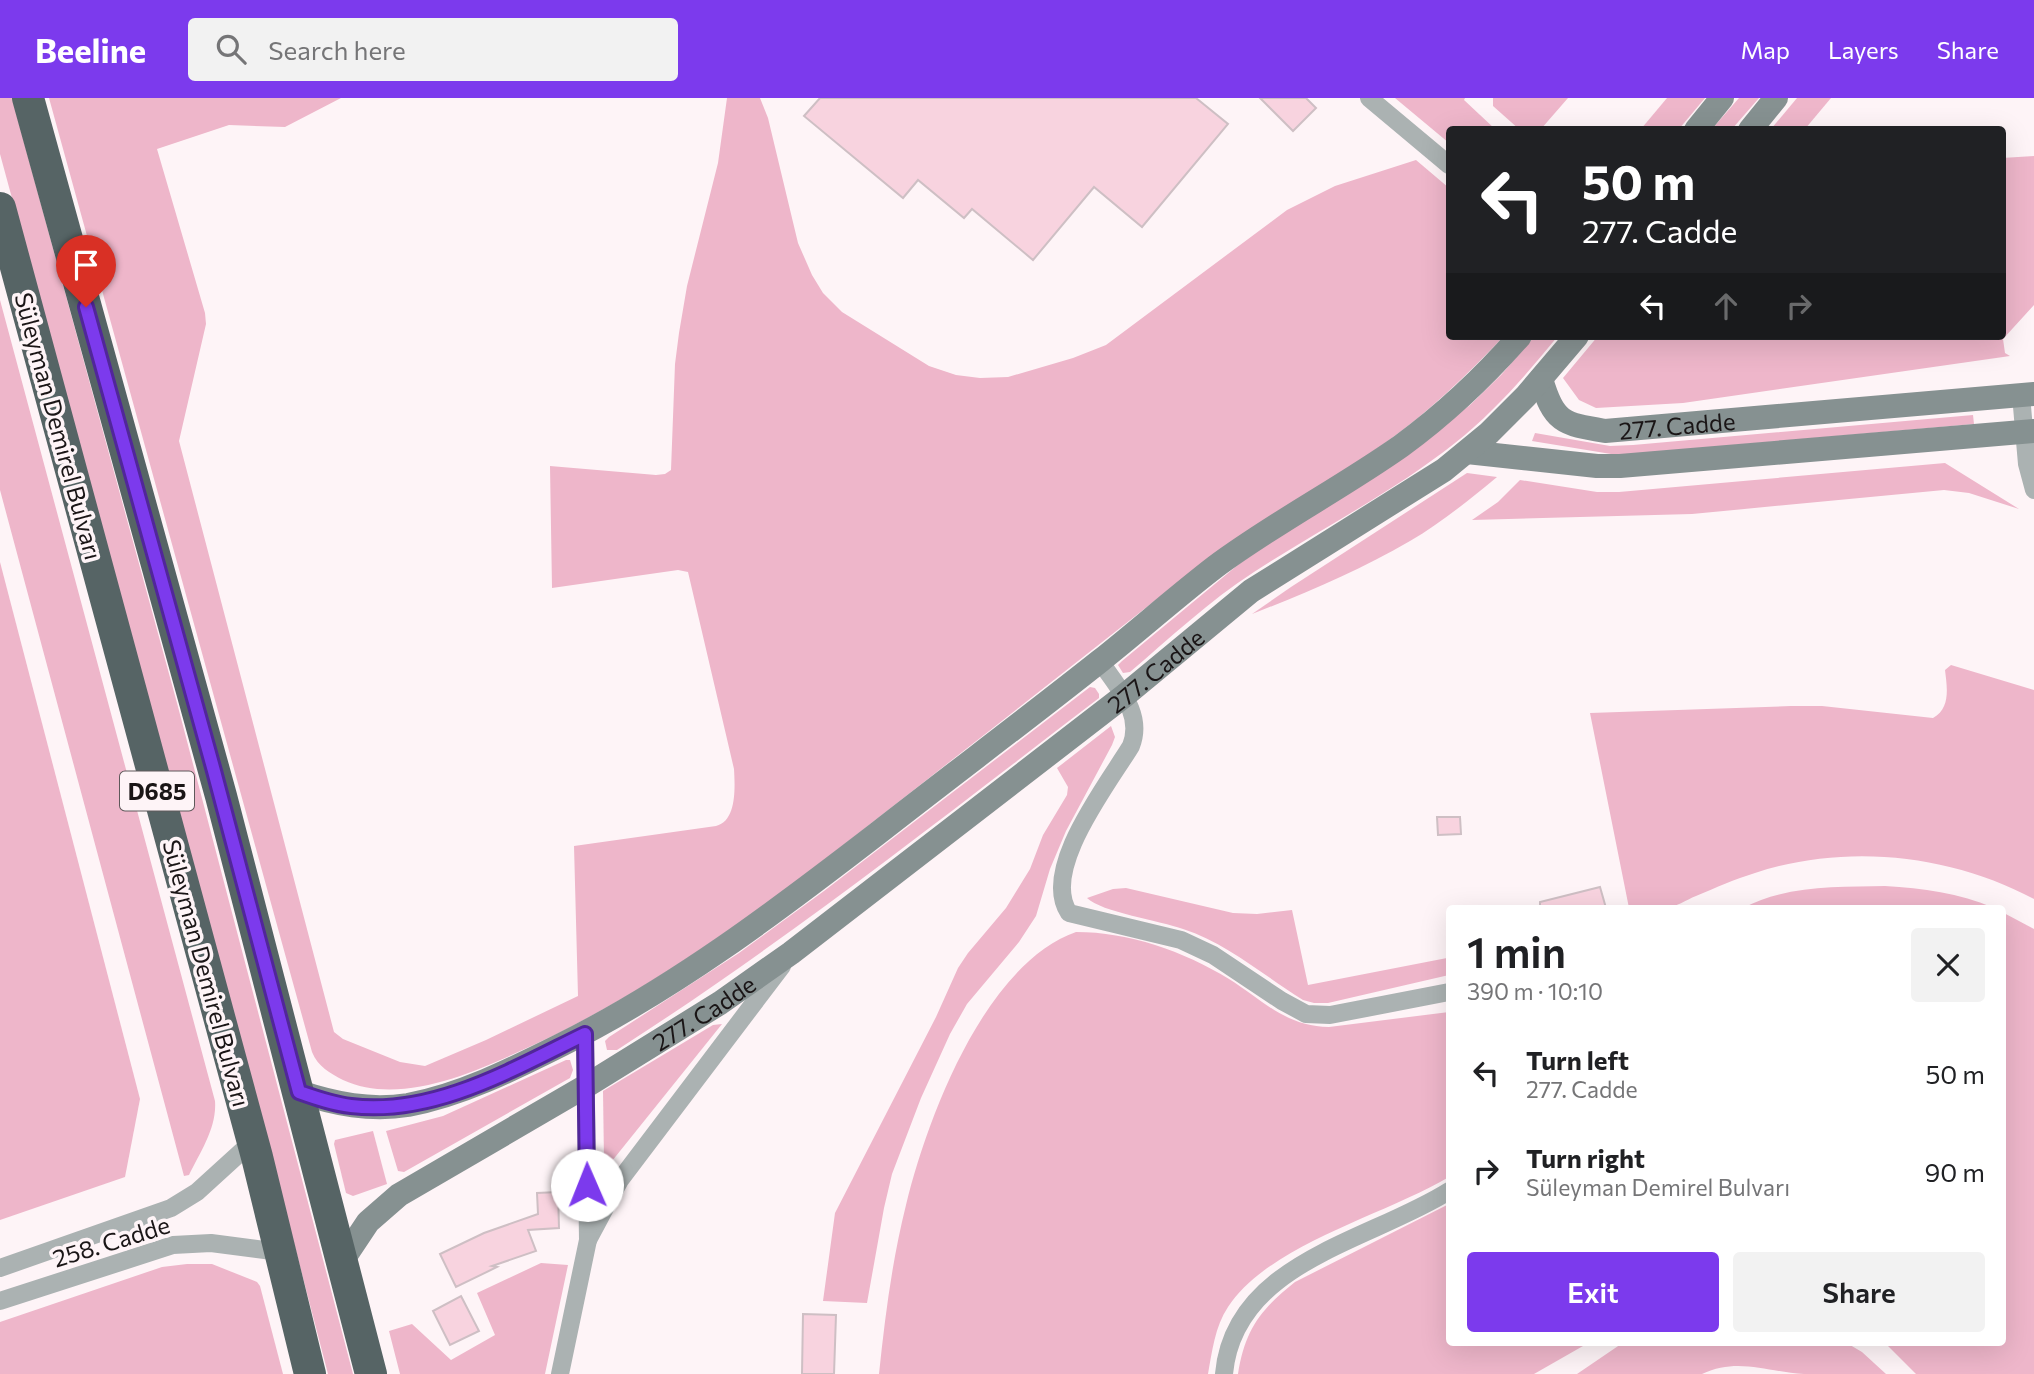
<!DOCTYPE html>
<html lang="en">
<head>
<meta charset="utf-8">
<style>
	:root { --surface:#fff; --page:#f2f2f2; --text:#202124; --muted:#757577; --accent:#7c3aed }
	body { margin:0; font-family:Commissioner,sans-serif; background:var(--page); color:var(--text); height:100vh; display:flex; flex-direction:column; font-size:26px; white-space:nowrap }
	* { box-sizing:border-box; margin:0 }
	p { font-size:23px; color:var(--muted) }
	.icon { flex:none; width:38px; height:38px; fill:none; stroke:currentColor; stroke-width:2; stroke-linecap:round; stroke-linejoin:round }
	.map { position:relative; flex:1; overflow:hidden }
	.panel { position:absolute; left:1446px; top:807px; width:560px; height:441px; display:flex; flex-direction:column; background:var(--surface); border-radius:7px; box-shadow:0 7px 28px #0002 }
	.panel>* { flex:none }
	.hud { position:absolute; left:1446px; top:28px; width:560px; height:214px; border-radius:7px; box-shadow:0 7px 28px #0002; background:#202124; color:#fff; overflow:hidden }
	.pin { position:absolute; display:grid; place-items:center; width:60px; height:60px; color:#fff; margin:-72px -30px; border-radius:50% 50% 50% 0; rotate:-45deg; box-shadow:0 0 7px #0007 }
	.pin .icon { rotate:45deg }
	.me { position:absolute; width:77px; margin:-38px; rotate:359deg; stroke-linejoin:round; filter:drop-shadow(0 0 5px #0008) }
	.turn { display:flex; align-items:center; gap:24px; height:147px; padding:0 21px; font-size:32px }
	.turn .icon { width:91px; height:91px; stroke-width:2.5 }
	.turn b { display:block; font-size:49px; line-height:60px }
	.lanes { display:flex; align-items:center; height:66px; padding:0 21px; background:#0003; justify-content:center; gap:35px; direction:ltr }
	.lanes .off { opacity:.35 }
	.round { display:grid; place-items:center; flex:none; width:74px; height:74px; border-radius:7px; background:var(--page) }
	.head { display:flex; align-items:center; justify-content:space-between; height:119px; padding:0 21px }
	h1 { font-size:42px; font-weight:600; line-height:52px }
	.button { display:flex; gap:14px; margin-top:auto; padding:14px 21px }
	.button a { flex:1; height:80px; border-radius:7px; background:var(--accent); color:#fff; font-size:28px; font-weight:600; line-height:80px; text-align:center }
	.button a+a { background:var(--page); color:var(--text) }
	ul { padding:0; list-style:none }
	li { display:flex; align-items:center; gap:21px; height:98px; padding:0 21px }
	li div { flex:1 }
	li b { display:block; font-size:26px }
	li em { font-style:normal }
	header { display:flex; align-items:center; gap:42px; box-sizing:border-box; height:98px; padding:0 35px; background:var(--accent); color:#fff }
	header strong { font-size:33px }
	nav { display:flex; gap:38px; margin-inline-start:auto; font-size:24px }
	.search { width:490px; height:63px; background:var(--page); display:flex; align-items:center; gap:18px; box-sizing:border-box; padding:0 24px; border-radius:7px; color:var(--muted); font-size:26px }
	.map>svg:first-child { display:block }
</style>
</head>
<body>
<header>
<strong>Beeline</strong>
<div class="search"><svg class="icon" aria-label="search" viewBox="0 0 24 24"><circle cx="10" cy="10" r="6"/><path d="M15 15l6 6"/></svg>Search here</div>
<nav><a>Map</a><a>Layers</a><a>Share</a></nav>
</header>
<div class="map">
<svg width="2034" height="1276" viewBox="0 0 2034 1276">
	<rect width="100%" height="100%" fill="#fef4f7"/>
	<g fill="#eeb6ca">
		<polygon points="0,0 12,0 177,605 353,1276 328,1276 256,999 0,56"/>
		<path d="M49,0H341L285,29L229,27L157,51L205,215L206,226L179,343L334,934L343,941L400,964L425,968L486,942L578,898L574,748L716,728C737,723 735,689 734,671L688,474L678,472L552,490L550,368L656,377L665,376L671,372L675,266L679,235L687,188L718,65L727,0H760L768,20L798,145L812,177L823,195L842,214L929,268L956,277L980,280L1008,279L1073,260L1106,247L1287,112L1335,88L1416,62L1449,90V238H1504C1467,277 1429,314 1385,345C1326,387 1261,420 1203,465C1121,529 1039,594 957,658C816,768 682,881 518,954C468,977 397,1007 343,982C330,975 318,969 312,954Z"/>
		<polygon points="1395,0 1465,0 1464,2 1495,31 1449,32 1449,45"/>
		<polygon points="1493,0 1568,0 1541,31 1520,32 1493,8"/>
		<polygon points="1667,0 1705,0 1679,31 1641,31"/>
		<polygon points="1739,0 1759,0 1732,31 1712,31"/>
		<polygon points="1797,0 1831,0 1805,31 1771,31"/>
		<polygon points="2034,58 2034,207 2003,241 2005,255 2010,258 1683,305 1596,310 1579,302 1563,280 1598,238 2002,238 2002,60"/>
		<path d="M0,202L215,1003C217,1030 200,1054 189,1077L184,1078L0,392Z"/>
		<path d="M1535,238H1558C1526,277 1494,314 1455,345C1392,395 1320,431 1254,474C1209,503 1170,540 1130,574L1123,575L1118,567L1122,563L1239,466L1469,308L1501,277Z"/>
		<polygon points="1973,317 1974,326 1633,356 1611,356 1532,343 1535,335 1610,348 1633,347"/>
		<polygon points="1945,365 2019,411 1969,395 1944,392 1692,416 1472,422 1498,404 1520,382 1597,394 1619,394"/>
		<path d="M1467,375L1497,379C1469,402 1441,425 1410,443C1360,472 1306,495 1252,516L1291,489Z"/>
		<polygon points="0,464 140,1001 125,1079 0,1122"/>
		<path d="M1951,567L2034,592V801C1950,756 1846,745 1755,775C1735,781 1715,790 1696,798C1686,802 1676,809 1666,810C1654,812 1641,810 1629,810L1590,615L1791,608H1822L1933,620C1951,610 1947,589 1945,572Z"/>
		<path d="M1090,589L1095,590L1099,596V600C941,721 785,844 617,952H607L605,943L609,939L739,855L824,793Z"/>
		<polygon points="1111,628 1115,639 1112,647 1066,733 1050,771 1036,818 1019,844 967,906 950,936 921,1000 892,1076 884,1110 867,1205 823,1203 835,1115 936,919 958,870 968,855 1006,810 1030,771 1043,737 1067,697 1068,689 1057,670"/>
		<path d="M1885,788C1923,790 1959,795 1994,810H1743C1786,787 1837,789 1885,788Z"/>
		<path d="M1126,790L1233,815L1257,816L1292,812L1308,887L1447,860L1449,877L1328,905H1314L1303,902C1264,878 1227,845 1183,831C1161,823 1101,814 1087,800L1113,791Z"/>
		<polygon points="2002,814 2034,831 2034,1276 1916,1276 1884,1244 2002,1244"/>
		<path d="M1076,834C1129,834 1183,853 1229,881C1264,903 1285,928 1329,929L1449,914V1079C1385,1117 1268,1147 1228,1209C1215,1228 1212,1254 1208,1276H879C885,1219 892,1163 906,1107C927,1020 985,866 1076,834Z"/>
		<polygon points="722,926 612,1063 608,1065 604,1063 603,993 713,927"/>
		<polygon points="566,962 570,962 573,972 570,980 404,1074 398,1073 386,1033 443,1018"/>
		<polygon points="373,1033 387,1086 353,1098 346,1095 334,1046 335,1042"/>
		<path d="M1449,1106V1244H1590L1534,1276H1238C1245,1231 1261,1211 1295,1184Z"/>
		<polygon points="541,1165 568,1167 545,1276 400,1276 389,1233 412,1226 451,1262 495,1237 477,1195"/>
		<polygon points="187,1166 212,1166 257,1184 260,1188 283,1276 0,1276 0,1224 162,1169"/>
		<path d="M1624,1244H1845L1862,1254L1886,1276C1858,1276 1831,1276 1804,1276C1767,1274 1738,1259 1702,1276H1577Z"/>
	</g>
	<g fill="#f8d3df" stroke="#cebfc4" stroke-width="2">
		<polygon points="820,0 1196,0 1228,26 1142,129 1094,89 1033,162 972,111 964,120 918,82 903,100 804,18"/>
		<polygon points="1260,0 1306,0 1316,10 1293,33"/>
		<polygon points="1437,719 1460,719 1461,736 1438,737"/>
		<polygon points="1600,789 1606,810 1540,810 1540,804"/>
		<polygon points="558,1094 559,1130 528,1132 536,1153 492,1168 497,1169 456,1189 440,1156 484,1135 538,1116 537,1095"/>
		<polygon points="461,1198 479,1233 450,1247 433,1213"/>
		<polygon points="803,1216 836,1217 834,1276 802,1276"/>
	</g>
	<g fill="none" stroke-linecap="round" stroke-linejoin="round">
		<g stroke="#abb2b2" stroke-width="18">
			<polyline points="1369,0 1449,67"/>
			<polyline points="2021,297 2027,366 2034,392"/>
			<path d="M1100,563C1117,589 1144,615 1131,648C1108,686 1040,772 1069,815L1181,842L1213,857L1282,903L1306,916L1330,917L1449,894"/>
			<polyline points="588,1142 620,1082 782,868"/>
			<polyline points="0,1170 171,1110 197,1094 252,1044"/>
			<polyline points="0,1203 173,1147 211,1145 280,1154"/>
			<polyline points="560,1276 588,1142 585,936"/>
			<path d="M1224,1276C1234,1164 1370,1143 1449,1093"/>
		</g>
		<g stroke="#869191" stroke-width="24">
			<polyline points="1696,32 1722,0"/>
			<polyline points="1750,32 1776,0"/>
			<path id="s1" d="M1541,281C1554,324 1562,326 1605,333L2034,296"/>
			<polyline points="1467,354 1597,368 1620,368 2034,333"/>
			<path d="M299,994C335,1006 370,1013 408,1007C461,997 511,972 559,948C674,891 777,813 878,735C952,677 1027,621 1100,563C1139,532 1176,499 1215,469C1274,425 1340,391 1401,348C1445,316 1484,279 1520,238"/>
			<path id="s2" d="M342,1163L368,1124L399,1097L586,988L720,905L791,855L1124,598L1251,493L1444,372L1489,335L1526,298L1577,238"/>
		</g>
		<g stroke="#566465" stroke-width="32">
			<polyline points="28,0 221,698 371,1276"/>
			<polyline points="0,110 257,1059 310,1276"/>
		</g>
	</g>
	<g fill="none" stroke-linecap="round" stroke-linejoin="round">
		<g stroke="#51269a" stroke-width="18">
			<path id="route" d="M86,209L214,673L299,994C316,1000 333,1006 351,1008C434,1018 513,971 585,936L587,1087"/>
		</g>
		<use href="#route" stroke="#7c3aed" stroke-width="12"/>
	</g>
	<g text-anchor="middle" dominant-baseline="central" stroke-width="7" stroke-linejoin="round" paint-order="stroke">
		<rect fill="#fef4f7" stroke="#5e585a" stroke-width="2" x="120" y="673.5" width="74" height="39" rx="5"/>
		<g font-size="23" font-weight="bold" fill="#1a1516">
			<text x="157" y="693">D685</text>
		</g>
		<g font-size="24" fill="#1a1516" stroke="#fef4f7">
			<text stroke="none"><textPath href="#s1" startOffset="163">277. Cadde</textPath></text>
			<text transform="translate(59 328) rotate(75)">Süleyman Demirel Bulvarı</text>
			<text stroke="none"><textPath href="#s2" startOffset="1010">277. Cadde</textPath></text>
			<text transform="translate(207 875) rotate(75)">Süleyman Demirel Bulvarı</text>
			<text stroke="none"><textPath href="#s2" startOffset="443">277. Cadde</textPath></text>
			<text transform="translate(111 1143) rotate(-17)">258. Cadde</text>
		</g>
	</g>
</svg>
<div class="pin" style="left:86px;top:209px;background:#d93025"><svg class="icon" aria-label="arrive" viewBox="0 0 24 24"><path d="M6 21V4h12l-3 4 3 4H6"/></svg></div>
<svg class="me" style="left:587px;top:1087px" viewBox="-20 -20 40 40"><circle r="19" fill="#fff"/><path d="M0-13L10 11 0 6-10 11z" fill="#7c3aed"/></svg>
<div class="hud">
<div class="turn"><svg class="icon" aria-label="left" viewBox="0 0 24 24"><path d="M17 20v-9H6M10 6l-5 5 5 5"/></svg><div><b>50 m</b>277. Cadde</div></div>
<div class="lanes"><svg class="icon" aria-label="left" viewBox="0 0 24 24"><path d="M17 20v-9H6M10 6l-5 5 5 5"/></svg><svg class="icon off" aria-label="ahead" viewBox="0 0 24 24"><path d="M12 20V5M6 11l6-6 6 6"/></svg><svg class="icon off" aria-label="right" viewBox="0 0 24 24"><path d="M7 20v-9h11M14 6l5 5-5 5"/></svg></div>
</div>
<section class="panel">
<div class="head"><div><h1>1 min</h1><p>390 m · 10:10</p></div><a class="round"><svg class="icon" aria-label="close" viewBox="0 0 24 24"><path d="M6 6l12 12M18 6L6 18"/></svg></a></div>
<ul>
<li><svg class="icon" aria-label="left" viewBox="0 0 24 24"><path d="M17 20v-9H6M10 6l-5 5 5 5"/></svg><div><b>Turn left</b><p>277. Cadde</p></div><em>50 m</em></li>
<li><svg class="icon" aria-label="right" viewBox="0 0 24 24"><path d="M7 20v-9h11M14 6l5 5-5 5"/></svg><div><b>Turn right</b><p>Süleyman Demirel Bulvarı</p></div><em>90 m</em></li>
</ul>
<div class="button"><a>Exit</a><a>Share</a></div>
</section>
</div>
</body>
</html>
